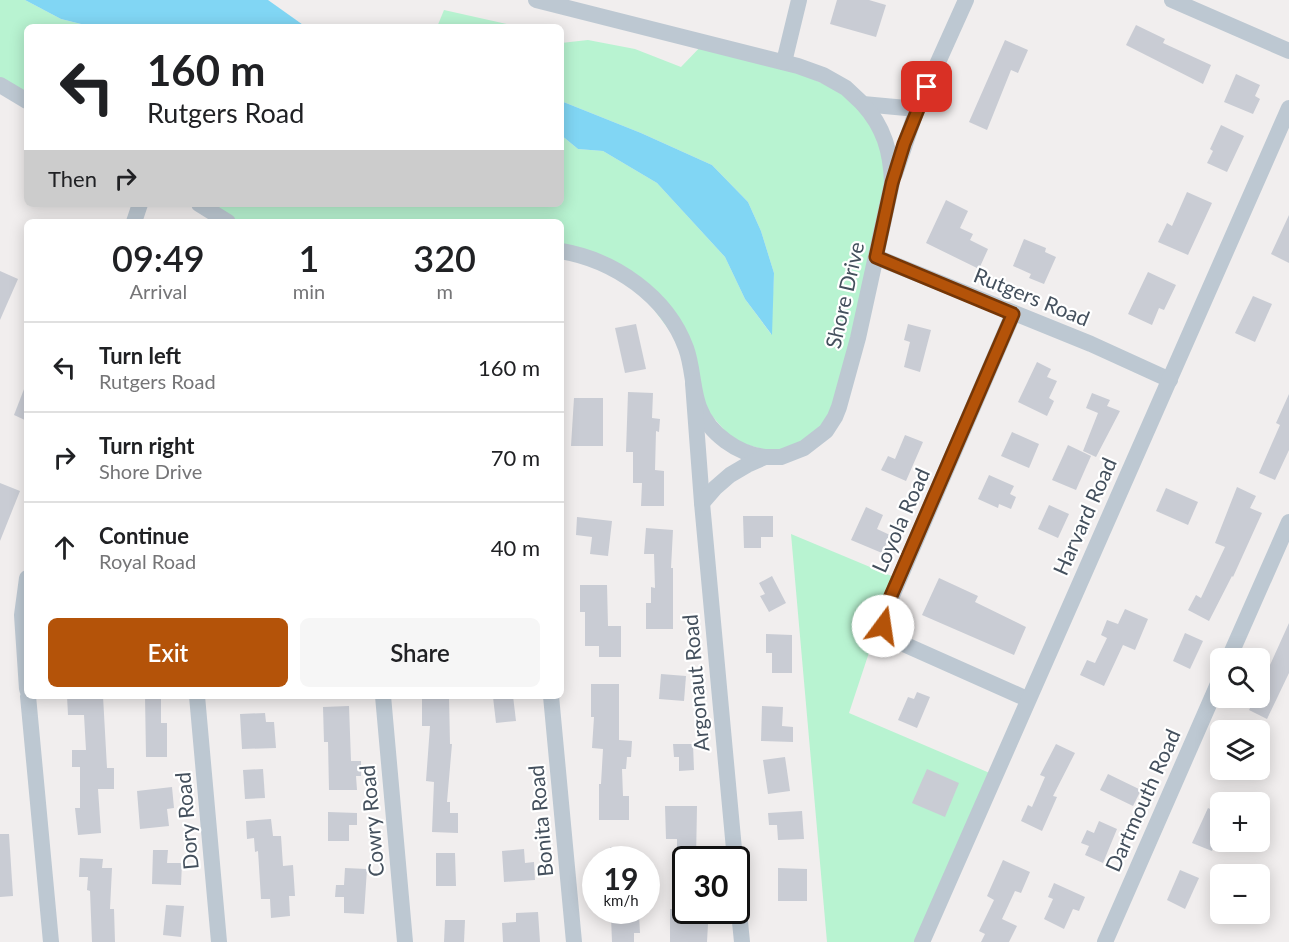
<!DOCTYPE html>
<html lang="en">
<head>
<meta charset="utf-8">
<style>
	:root { --surface:#fff; --page:#f6f6f6; --text:#202124; --muted:#757577; --line:#e0e0e0; --accent:#b45309 }
	body { margin:0; font-family:Lato,sans-serif; background:var(--page); color:var(--text); height:100vh; display:flex; flex-direction:column; font-size:22px; white-space:nowrap }
	* { box-sizing:border-box; margin:0 }
	p { font-size:20px; color:var(--muted) }
	.icon { flex:none; width:33px; height:33px; fill:none; stroke:currentColor; stroke-width:2; stroke-linecap:round; stroke-linejoin:round }
	.map { position:relative; flex:1; overflow:hidden }
	.details { position:absolute; left:24px; top:219px; width:540px; height:480px; display:flex; flex-direction:column; background:var(--surface); border-radius:9px; box-shadow:0 3px 15px #0003 }
	.details>* { flex:none }
	.hud { position:absolute; left:24px; top:24px; width:540px; height:183px; border-radius:9px; box-shadow:0 3px 15px #0003; background:#fff; color:var(--text); overflow:hidden }
	.fabs { position:absolute; left:1210px; top:648px; display:grid; gap:12px }
	.fabs a { display:grid; place-items:center; width:60px; height:60px; border-radius:9px; background:var(--surface); box-shadow:0 3px 15px #0003; font-size:30px }
	.speed { position:absolute; left:582px; top:846px; display:flex; gap:12px; font-size:30px; font-weight:700; text-align:center }
	.speed>* { display:grid; place-content:center; width:78px; height:78px; border-radius:50%; background:var(--surface); box-shadow:0 3px 15px #0003; line-height:1 }
	.speed small { font-size:15px; font-weight:400 }
	.speed .limit { border:3px solid #111; border-radius:9px; background:#fff; color:#111 }
	.pin { position:absolute; display:grid; place-items:center; width:51px; height:51px; color:#fff; margin:-26px; border-radius:12px; box-shadow:0 3px 9px #0006 }
	.me { position:absolute; width:66px; margin:-33px; rotate:14deg; stroke-linejoin:round; filter:drop-shadow(0 0 4px #0008) }
	.turn { display:flex; align-items:center; gap:21px; height:126px; padding:0 24px; font-size:27px }
	.turn .icon { width:78px; height:78px; stroke-width:2.5 }
	.turn b { display:block; font-size:42px; line-height:51px }
	.then { display:flex; align-items:center; height:57px; padding:0 24px; background:#0003; gap:12px; font-size:22px }
	.eta { display:flex; justify-content:space-evenly; align-items:center; height:102px; text-align:center }
	.eta b { font-size:36px; font-weight:600; line-height:42px }
	.primary-button { display:flex; gap:12px; margin-top:auto; padding:12px 24px }
	.primary-button a { flex:1; height:69px; border-radius:9px; background:var(--accent); color:#fff; font-size:24px; font-weight:600; line-height:69px; text-align:center }
	.primary-button a+a { background:var(--page); color:var(--text) }
	ul { padding:0; list-style:none }
	li { display:flex; align-items:center; gap:18px; height:90px; padding:0 24px; border-top:2px solid var(--line) }
	li div { flex:1 }
	li b { display:block; font-size:22px }
	li em { font-style:normal }
	.map>svg:first-child { display:block }
</style>
</head>
<body>
<div class="map">
<svg width="1289" height="942" viewBox="0 0 1289 942">
	<rect width="100%" height="100%" fill="#f1eeee"/>
	<g fill="#b8f3d1">
		<polygon points="0,0 25,0 61,19 93,27 27,27 27,100 0,84"/>
		<polygon points="444,10 520,27 437,27"/>
		<polygon points="588,40 635,49 681,67 705,42 757,53 860,101 894,159 831,425 784,455 734,441 705,408 693,362 623,268 561,255 561,222 225,222 196,204 561,204 561,135 578,149 603,151 657,183 725,257 745,299 771,334 774,273 761,231 748,202 712,165 641,133 561,101 561,43"/>
		<polygon points="791,534 894,577 849,713 992,774 921,942 827,942"/>
	</g>
	<g fill="#81d6f4">
		<polygon points="25,0 268,0 306,27 93,27 61,19"/>
		<polygon points="561,101 641,133 712,165 748,202 761,231 774,273 772,335 745,299 725,257 657,183 603,151 578,149 561,135"/>
	</g>
	<g fill="#c9ccd4">
		<polygon points="837,0 869,0 886,5 876,37 830,24"/>
		<polygon points="1136,25 1165,39 1163,43 1211,65 1203,84 1126,45"/>
		<polygon points="1005,40 1028,50 1018,73 1011,70 987,130 969,122"/>
		<polygon points="1236,74 1260,85 1255,96 1260,99 1253,114 1224,102"/>
		<polygon points="1221,125 1244,136 1227,172 1207,163 1213,151 1210,149"/>
		<polygon points="1187,192 1212,203 1188,255 1158,242 1167,223 1172,226"/>
		<polygon points="946,200 968,211 960,228 973,234 970,240 988,249 979,269 926,243"/>
		<polygon points="1289,215 1289,263 1271,254"/>
		<polygon points="1024,239 1046,248 1045,252 1056,257 1044,284 1029,278 1031,274 1013,266"/>
		<polygon points="0,271 18,279 0,320"/>
		<polygon points="1148,272 1176,285 1164,310 1159,308 1152,325 1128,314"/>
		<polygon points="1253,296 1272,304 1255,342 1235,333"/>
		<polygon points="636,324 646,369 625,373 615,328"/>
		<polygon points="908,324 931,330 920,372 904,367 910,342 904,340"/>
		<polygon points="1037,362 1051,369 1047,377 1057,381 1049,398 1054,401 1047,416 1018,402"/>
		<polygon points="26,384 27,384 27,421 14,415"/>
		<polygon points="628,392 653,393 652,418 660,419 659,432 656,431 655,470 664,471 664,506 641,506 642,483 633,483 633,452 626,452"/>
		<polygon points="1092,393 1110,400 1107,406 1120,411 1096,457 1083,451 1098,413 1086,408"/>
		<polygon points="1289,394 1289,450 1275,480 1259,473 1280,425 1276,423"/>
		<polygon points="574,398 603,398 603,446 571,446"/>
		<polygon points="1012,432 1039,444 1029,468 1001,456"/>
		<polygon points="905,435 923,442 906,481 881,470 888,456 895,459"/>
		<polygon points="1068,445 1091,456 1076,490 1052,480"/>
		<polygon points="989,475 1014,486 1010,494 1016,497 1011,509 999,504 998,508 978,499"/>
		<polygon points="0,483 20,491 0,541"/>
		<polygon points="1237,487 1256,496 1250,508 1262,513 1233,577 1232,576 1209,621 1188,610 1196,595 1201,598 1225,547 1215,543"/>
		<polygon points="1166,488 1198,502 1188,525 1156,511"/>
		<polygon points="1049,505 1069,514 1058,538 1038,529"/>
		<polygon points="866,507 883,515 877,529 890,535 882,553 851,540"/>
		<polygon points="743,516 773,516 773,537 761,537 761,548 744,548"/>
		<polygon points="577,517 612,521 608,556 590,554 592,537 576,535"/>
		<polygon points="646,528 673,530 671,568 673,568 673,629 646,629 646,603 651,603 651,587 655,588 654,554 644,554"/>
		<polygon points="772,576 786,603 769,612 760,596 765,594 759,583"/>
		<polygon points="939,578 978,596 975,602 1026,627 1014,655 922,615"/>
		<polygon points="580,585 607,585 608,626 621,626 621,657 599,657 599,646 585,646 585,612 580,612"/>
		<polygon points="1125,609 1148,619 1135,650 1123,645 1104,686 1080,675 1087,660 1095,663 1107,638 1101,635 1107,620 1118,624"/>
		<polygon points="1289,623 1289,673 1267,719 1249,710 1255,698 1260,698 1260,687"/>
		<polygon points="1185,633 1203,641 1190,669 1173,661"/>
		<polygon points="766,634 792,635 792,673 772,673 772,653 766,653"/>
		<polygon points="661,674 686,676 684,701 659,699"/>
		<polygon points="591,684 619,684 619,740 632,741 631,757 627,757 626,769 622,769 623,796 629,796 629,820 599,820 599,784 601,784 603,749 592,748 594,717 591,717"/>
		<polygon points="917,692 930,697 917,728 898,720 908,697 914,699"/>
		<polygon points="67,696 103,696 107,768 114,768 114,789 98,789 101,833 78,835 75,808 80,808 80,767 72,767 72,750 86,750 84,715 68,715"/>
		<polygon points="145,696 161,696 161,723 167,723 167,757 146,757"/>
		<polygon points="422,696 449,696 450,744 452,744 447,802 450,802 450,813 458,813 458,833 432,832 434,782 426,781 430,726 422,726"/>
		<polygon points="505,696 513,696 516,721 496,723 493,697"/>
		<polygon points="349,706 351,761 361,761 361,776 356,776 357,790 329,790 328,742 324,742 323,707"/>
		<polygon points="762,706 783,707 782,726 793,727 793,742 761,741"/>
		<polygon points="265,713 266,722 274,722 276,748 242,749 240,714"/>
		<polygon points="673,744 693,744 694,770 679,771 679,757 674,757"/>
		<polygon points="1056,744 1075,753 1053,796 1057,797 1042,831 1021,821 1028,805 1032,807 1045,777 1040,775"/>
		<polygon points="785,757 790,791 768,794 763,760"/>
		<polygon points="263,769 265,798 245,799 243,770"/>
		<polygon points="927,769 959,783 945,817 912,803"/>
		<polygon points="1108,774 1141,790 1133,806 1100,790"/>
		<polygon points="172,787 174,808 167,809 169,826 140,829 137,791"/>
		<polygon points="665,806 697,806 696,860 677,860 677,839 666,839"/>
		<polygon points="1208,808 1221,814 1221,845 1216,842 1212,851 1192,843"/>
		<polygon points="802,811 804,839 778,840 777,825 769,825 768,813"/>
		<polygon points="328,812 357,813 357,825 349,825 349,841 328,841"/>
		<polygon points="271,819 273,836 281,836 283,866 293,865 295,896 289,896 290,916 271,918 270,899 261,899 258,851 255,852 254,838 247,839 246,821"/>
		<polygon points="1099,821 1117,829 1103,863 1085,855 1089,846 1081,843 1087,830 1094,833"/>
		<polygon points="0,834 9,834 13,896 0,897"/>
		<polygon points="610,847 630,848 630,860 610,860"/>
		<polygon points="524,849 525,863 534,862 535,880 504,882 502,851"/>
		<polygon points="153,850 168,850 167,863 182,863 181,885 152,884"/>
		<polygon points="436,853 455,853 456,886 436,886"/>
		<polygon points="80,858 103,859 102,868 112,868 110,909 114,909 115,942 92,942 90,891 87,890 88,877 79,877"/>
		<polygon points="1003,860 1030,872 1021,893 1015,891 1002,919 1017,926 1009,942 981,942 985,934 979,931 994,900 987,896"/>
		<polygon points="345,868 367,869 364,914 344,913 344,897 335,897 336,885 344,885"/>
		<polygon points="778,868 807,869 807,901 778,901"/>
		<polygon points="1180,870 1199,878 1185,909 1167,900"/>
		<polygon points="1054,883 1085,897 1079,911 1073,909 1064,929 1044,919 1053,899 1048,897"/>
		<polygon points="166,905 184,906 181,937 163,935"/>
		<polygon points="670,909 688,910 688,923 708,924 707,942 670,942"/>
		<polygon points="538,912 540,942 503,942 502,923 516,922 516,913"/>
		<polygon points="639,915 640,933 634,933 634,942 612,942 611,916"/>
		<polygon points="445,920 465,920 464,942 444,942"/>
	</g>
	<g fill="none" stroke-linecap="round" stroke-linejoin="round">
		<g stroke="#bdc8d2" stroke-width="16">
			<polyline points="536,0 798,66 823,75 846,88 863,104 917,109"/>
			<polyline points="1172,0 1289,51"/>
			<polyline points="784,62 799,0"/>
			<polyline points="0,85 27,101"/>
			<polyline points="895,174 917,109 966,0"/>
			<polyline points="199,204 228,222"/>
			<polyline points="134,222 140,204"/>
			<path d="M561,251C614,260 667,296 686,348C693,367 692,388 699,407C709,434 738,454 765,457"/>
			<polyline points="876,257 1091,344 1170,380"/>
			<polyline points="1013,314 882,619 883,626 890,638 1027,699"/>
			<polyline points="693,383 702,503 735,860"/>
			<path d="M702,503L715,488L730,475L747,465L765,457H781L804,448L826,431L835,417L839,407L858,338L892,183C891,152 884,127 863,104"/>
			<polyline points="27,578 22,615 27,689"/>
			<polyline points="1229,658 1289,522"/>
			<polyline points="28,696 51,942"/>
			<polyline points="197,696 219,942"/>
			<polyline points="383,696 405,942"/>
			<polyline points="551,696 574,942"/>
			<polyline points="736,881 742,942"/>
			<polyline points="922,942 1289,108"/>
			<polyline points="1105,942 1221,677"/>
		</g>
	</g>
	<g fill="none" stroke-linecap="round" stroke-linejoin="round">
		<g stroke="#753606" stroke-width="15">
			<polyline id="route" points="883,626 884,612 1013,314 876,257 892,183 904,144 927,87"/>
		</g>
		<use href="#route" stroke="#b45309" stroke-width="10"/>
	</g>
	<g text-anchor="middle" dominant-baseline="central" stroke-width="4.5" stroke-linejoin="round" paint-order="stroke">
		<g font-size="21" fill="#44505d" stroke="#fff">
			<text transform="translate(844 295) rotate(-77)">Shore Drive</text>
			<text transform="translate(1032 296) rotate(22)">Rutgers Road</text>
			<text transform="translate(1084 516) rotate(-66)">Harvard Road</text>
			<text transform="translate(900 520) rotate(-66)">Loyola Road</text>
			<text transform="translate(695 683) rotate(-95)">Argonaut Road</text>
			<text transform="translate(1142 800) rotate(-66)">Dartmouth Road</text>
			<text transform="translate(186 821) rotate(-95)">Dory Road</text>
			<text transform="translate(371 821) rotate(-95)">Cowry Road</text>
			<text transform="translate(540 821) rotate(-95)">Bonita Road</text>
		</g>
	</g>
</svg>
<div class="fabs">
<a><svg class="icon" aria-label="search" viewBox="0 0 24 24"><circle cx="10" cy="10" r="6"/><path d="M15 15l6 6"/></svg></a>
<a><svg class="icon" aria-label="layers" viewBox="0 0 24 24"><path d="M12 4l9 5-9 5-9-5zM3 14l9 5 9-5"/></svg></a>
<a>+</a>
<a>−</a>
</div>
<div class="speed"><div>19<small>km/h</small></div><div class="limit">30</div></div>
<div class="pin" style="left:927px;top:87px;background:#d93025"><svg class="icon" aria-label="arrive" viewBox="0 0 24 24"><path d="M6 21V4h12l-3 4 3 4H6"/></svg></div>
<svg class="me" style="left:883px;top:626px" viewBox="-20 -20 40 40"><circle r="19" fill="#fff"/><path d="M0-13L10 11 0 6-10 11z" fill="#b45309"/></svg>
<div class="hud">
<div class="turn"><svg class="icon" aria-label="left" viewBox="0 0 24 24"><path d="M17 20v-9H6M10 6l-5 5 5 5"/></svg><div><b>160 m</b>Rutgers Road</div></div>
<div class="then">Then<svg class="icon" aria-label="right" viewBox="0 0 24 24"><path d="M7 20v-9h11M14 6l5 5-5 5"/></svg></div>
</div>
<section class="details">
<div class="eta">
<div><b>09:49</b><p>Arrival</p></div>
<div><b>1</b><p>min</p></div>
<div><b>320</b><p>m</p></div>
</div>
<ul>
<li><svg class="icon" aria-label="left" viewBox="0 0 24 24"><path d="M17 20v-9H6M10 6l-5 5 5 5"/></svg><div><b>Turn left</b><p>Rutgers Road</p></div><em>160 m</em></li>
<li><svg class="icon" aria-label="right" viewBox="0 0 24 24"><path d="M7 20v-9h11M14 6l5 5-5 5"/></svg><div><b>Turn right</b><p>Shore Drive</p></div><em>70 m</em></li>
<li><svg class="icon" aria-label="ahead" viewBox="0 0 24 24"><path d="M12 20V5M6 11l6-6 6 6"/></svg><div><b>Continue</b><p>Royal Road</p></div><em>40 m</em></li>
</ul>
<div class="primary-button"><a>Exit</a><a>Share</a></div>
</section>
</div>
</body>
</html>
